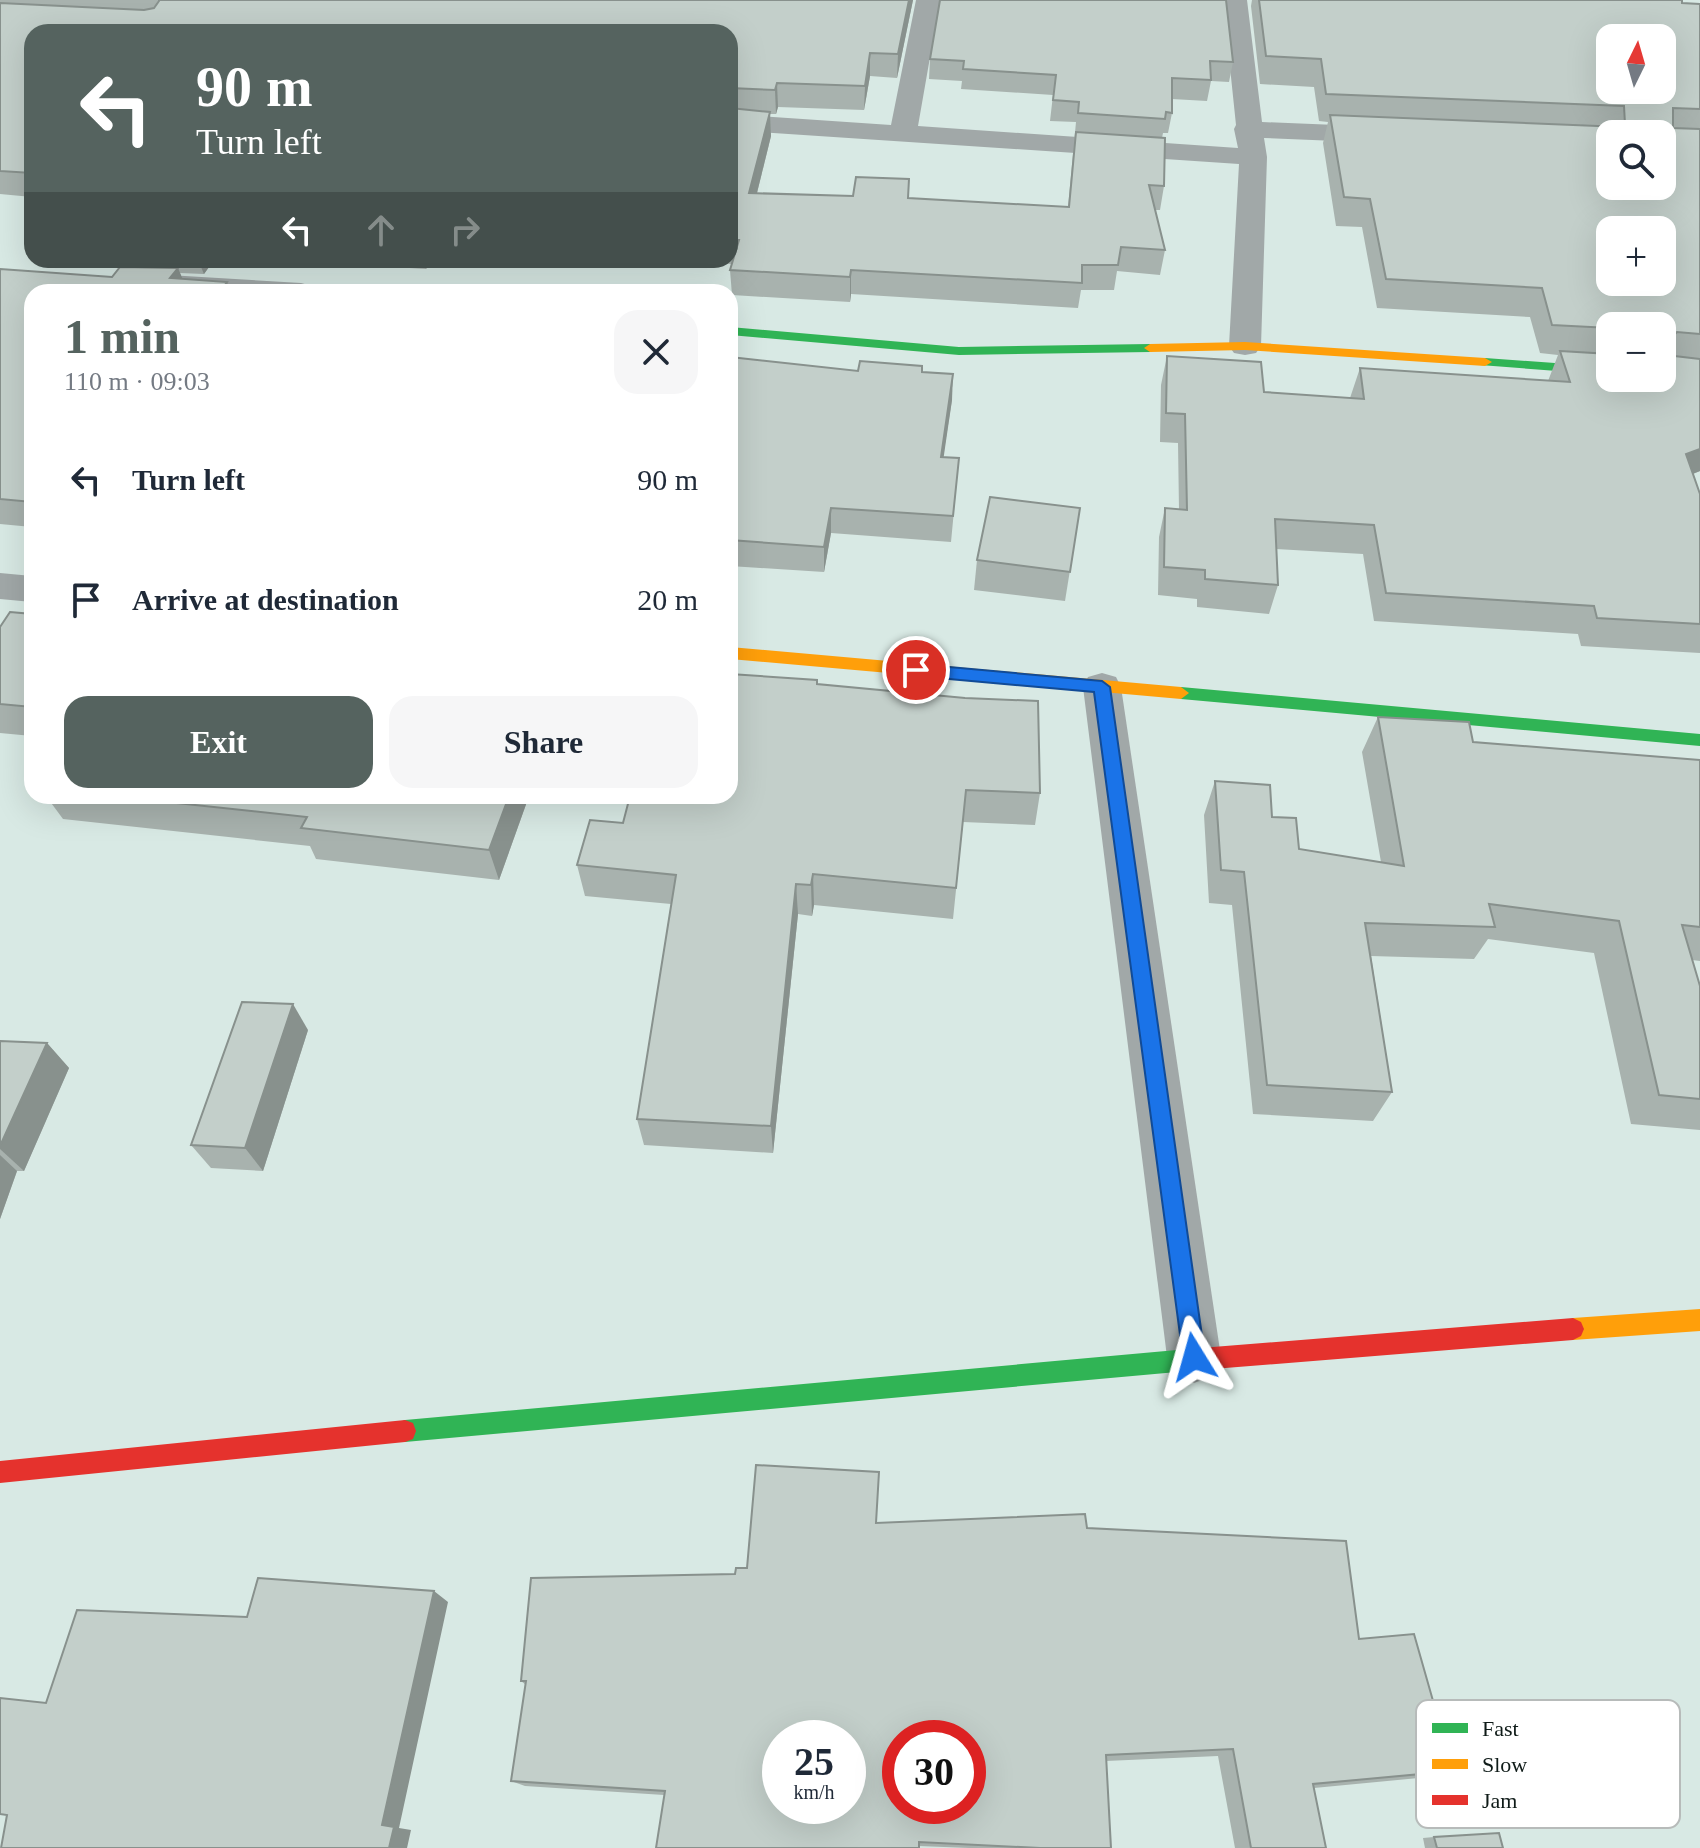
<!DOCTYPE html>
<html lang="en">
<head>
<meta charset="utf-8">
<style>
	:root { --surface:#fff; --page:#f6f6f7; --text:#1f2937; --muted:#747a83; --accent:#55635f }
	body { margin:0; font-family:Georgia,serif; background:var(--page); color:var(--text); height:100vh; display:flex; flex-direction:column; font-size:30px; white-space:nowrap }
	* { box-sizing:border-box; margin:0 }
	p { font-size:26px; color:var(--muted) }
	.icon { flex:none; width:44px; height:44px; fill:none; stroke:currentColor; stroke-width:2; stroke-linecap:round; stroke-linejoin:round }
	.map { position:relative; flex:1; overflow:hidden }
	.drawer { position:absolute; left:24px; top:284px; width:714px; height:520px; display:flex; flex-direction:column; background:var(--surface); border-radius:24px; box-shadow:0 8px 32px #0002 }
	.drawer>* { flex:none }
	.top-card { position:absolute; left:24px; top:24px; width:714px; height:244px; border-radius:24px; box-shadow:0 8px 32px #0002; background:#55635f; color:#fff; overflow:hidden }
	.needle { width:52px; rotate:5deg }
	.fabs { position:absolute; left:1596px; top:24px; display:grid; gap:16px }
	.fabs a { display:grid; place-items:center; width:80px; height:80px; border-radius:16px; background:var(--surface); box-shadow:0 8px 32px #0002; font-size:40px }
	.speed { position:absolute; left:762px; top:1720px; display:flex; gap:16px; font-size:40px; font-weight:700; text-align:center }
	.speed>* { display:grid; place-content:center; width:104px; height:104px; border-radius:50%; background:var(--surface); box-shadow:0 8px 32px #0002; line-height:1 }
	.speed small { font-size:20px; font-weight:400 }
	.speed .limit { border:12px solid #d22; background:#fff; color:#111 }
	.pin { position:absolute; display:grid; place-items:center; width:68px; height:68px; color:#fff; margin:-34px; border:4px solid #fff; border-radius:50%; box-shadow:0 2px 8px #0007 }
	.me { position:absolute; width:88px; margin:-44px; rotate:352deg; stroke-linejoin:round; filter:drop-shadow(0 0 6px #0008) }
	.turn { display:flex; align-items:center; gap:28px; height:168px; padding:0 40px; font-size:36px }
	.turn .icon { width:104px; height:104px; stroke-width:2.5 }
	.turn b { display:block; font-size:56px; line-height:68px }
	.lanes { display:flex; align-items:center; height:76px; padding:0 40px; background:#0003; justify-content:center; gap:40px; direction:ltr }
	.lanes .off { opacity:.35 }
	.round { display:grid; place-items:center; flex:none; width:84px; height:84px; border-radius:24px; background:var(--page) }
	.headline { display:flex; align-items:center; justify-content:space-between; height:136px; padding:0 40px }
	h1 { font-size:48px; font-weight:600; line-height:60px; color:var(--accent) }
	.action { display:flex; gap:16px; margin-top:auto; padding:16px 40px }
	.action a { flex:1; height:92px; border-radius:24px; background:var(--accent); color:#fff; font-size:32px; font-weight:600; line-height:92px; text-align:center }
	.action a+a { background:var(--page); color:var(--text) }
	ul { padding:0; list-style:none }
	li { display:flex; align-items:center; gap:24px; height:120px; padding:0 40px }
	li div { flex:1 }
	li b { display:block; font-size:30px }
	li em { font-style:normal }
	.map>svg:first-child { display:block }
</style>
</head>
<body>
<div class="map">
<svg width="1700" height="1848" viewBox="0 0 1700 1848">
	<rect width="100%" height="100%" fill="#d8e9e4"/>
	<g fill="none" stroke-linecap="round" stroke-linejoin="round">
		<g fill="#a1a8a8" fill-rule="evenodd">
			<polygon points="916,0 940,0 918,126 1238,148 1234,129 1236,125 1223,0 1247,0 1262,122 1385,127 1395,129 1398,135 1395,141 1385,143 1264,138 1267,157 1261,346 1256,353 1245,355 1234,353 1229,346 1239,164 730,130 730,114 891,125"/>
			<polygon points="168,275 301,283 312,286 316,292 157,290 153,284 157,278"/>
			<polygon points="0,573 32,576 32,602 0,599"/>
			<polygon points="1102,673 1116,677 1121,687 1221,1357 1213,1376 1194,1383 1175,1376 1167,1357 1083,687 1088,677"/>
		</g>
		<g fill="#30b455" fill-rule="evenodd">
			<polygon points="730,327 959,347 1150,344 1156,348 1150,352 959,355 730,335"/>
			<polygon points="1485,358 1610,367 1610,375 1480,365 1480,359"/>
			<polygon points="1181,687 1700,734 1700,746 1181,699 1173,693"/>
			<polygon points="1188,1349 1196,1352 1199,1360 1196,1368 1188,1371 405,1442 397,1439 394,1431 397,1423 405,1420"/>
		</g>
		<g fill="#ff9f0a" fill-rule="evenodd">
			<polygon points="1245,342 1485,358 1492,362 1485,366 1245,350 1150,352 1144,348 1150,344"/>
			<polygon points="730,647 1181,687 1189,693 1181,699 730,659"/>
			<polygon points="1700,1309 1700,1331 1573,1340 1565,1336 1562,1329 1565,1322 1573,1318"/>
		</g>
		<g fill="#e5322d" fill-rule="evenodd">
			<polygon points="1573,1318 1581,1322 1584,1329 1581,1336 1573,1340 1188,1371 1180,1368 1177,1360 1180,1352 1188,1349"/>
			<polygon points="405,1420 413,1423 416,1431 413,1439 405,1442 0,1483 0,1461"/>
		</g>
	</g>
	<g fill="#a8b2ae" fill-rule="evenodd">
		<polygon points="0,0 913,0 897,78 870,76 864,110 778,107 776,114 770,114 771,136 757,193 908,198 1068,207 1076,122 1050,121 1053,95 961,89 962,81 929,79 930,59 940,0 1233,62 1229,82 1211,81 1207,101 1172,99 1172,113 1168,133 1163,133 1162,138 1164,186 1160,210 1155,210 1165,250 1160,275 1117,271 1114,290 1081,290 1078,308 851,294 850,302 732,295 730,270 732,264 709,263 709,260 730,260 730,32 32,32 32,197 0,194"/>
		<path d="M1252,0H1682V3L1700,4V471L1693,474L1700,494V653L1581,646L1578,634L1374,621L1363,554L1276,549L1278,585L1269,614L1197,607V599L1158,595L1159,537L1165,508L1179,510L1178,443L1160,442L1161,385L1167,356L1264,392L1350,398L1360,368L1548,381L1558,355L1540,353L1530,317L1377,308L1362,227L1336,226L1323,143L1328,122L1319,121L1314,87L1260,84L1251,6ZM1610,326H1662L1610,378Z"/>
		<polygon points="145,260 214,260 204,274 180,273 182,279 227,282 231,292 32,292 32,527 0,524 0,269 112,277 148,268"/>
		<polygon points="374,260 431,260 426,269 376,266"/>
		<polygon points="730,357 858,371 922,372 952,400 943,457 959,458 951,542 831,533 824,572 730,566"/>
		<polygon points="1080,508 1065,601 974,590 977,560"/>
		<polygon points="32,614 32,736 0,733 0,627"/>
		<polygon points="817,684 1040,793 1035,825 963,822 953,919 814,905 812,916 798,914 773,1153 644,1145 637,1119 671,904 585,896 577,865 623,823"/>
		<polygon points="1378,717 1473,742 1700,760 1700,961 1692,960 1700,986 1700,1130 1631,1124 1594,953 1488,939 1474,959 1371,956 1392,1092 1373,1121 1253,1114 1232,905 1209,903 1204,815 1215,781 1272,817 1299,849 1381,862 1362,752"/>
		<polygon points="46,796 529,796 499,880 316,859 310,846 63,819"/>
		<polygon points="308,1030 263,1171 211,1168 191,1145"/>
		<polygon points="0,1041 47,1043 69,1068 24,1171 17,1171 0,1219"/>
		<polygon points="876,1523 1087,1528 1359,1639 1453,1771 1429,1777 1314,1788 1326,1848 1235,1848 1218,1756 1106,1761 1111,1848 969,1848 919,1846 664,1795 525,1786 511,1781 526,1685 521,1681 747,1568"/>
		<polygon points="1434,1837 1503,1848 1425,1848 1423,1838"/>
	</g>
	<g fill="#88918d">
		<polygon points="909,0 913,0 897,78 898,54"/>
		<polygon points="870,53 870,76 864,110 865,86"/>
		<polygon points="777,83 778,107 776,114 775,90"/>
		<polygon points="770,112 771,136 751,217 749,193"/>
		<polygon points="198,260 214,260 204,274"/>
		<polygon points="424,260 431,260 426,269"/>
		<polygon points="178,268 188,292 170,278"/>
		<polygon points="851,270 851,294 850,302 850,277"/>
		<polygon points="227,282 231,292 220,292"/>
		<polygon points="953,374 952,400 940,482 941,457"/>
		<polygon points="1700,449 1700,471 1669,483 1686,454"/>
		<polygon points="831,508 831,533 824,572 824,547"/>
		<polygon points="509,796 529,796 499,880 489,850"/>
		<polygon points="813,874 814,905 812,916 811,885"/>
		<polygon points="796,884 798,914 773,1153 771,1126"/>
		<polygon points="293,1004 308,1030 263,1171 245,1148"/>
		<polygon points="47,1043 69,1068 24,1171 0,1149 0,1146"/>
		<polygon points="0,1155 17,1171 0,1219"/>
		<polygon points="434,1591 448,1602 399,1828 411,1830 407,1848 389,1848 382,1825"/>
	</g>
	<g fill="#c3cfca" stroke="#88918d" stroke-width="2" fill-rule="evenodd">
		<polygon points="159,0 909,0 898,54 870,53 865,86 777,83 775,90 730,88 730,32 32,32 32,173 0,171 0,3 144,10 154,8 159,1"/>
		<polygon points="940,0 1226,0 1233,62 1210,61 1211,80 1172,78 1172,113 1166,112 1165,119 1078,113 1079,102 1053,100 1056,75 963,69 964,61 930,59"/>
		<path d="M1259,0H1682V3L1700,4V109L1673,108V128L1700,129V334L1677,332L1674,335V346H1664L1662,350V326H1610V328L1552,325L1542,288L1386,279L1370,199L1344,197L1330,115L1622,127L1625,124L1624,106L1326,94L1321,59L1266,56ZM1610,38H1662V90H1610ZM1610,134H1662V186H1610ZM1610,230H1662V282H1610Z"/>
		<polygon points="730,108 770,112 749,193 853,196 856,177 909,179 908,198 1069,207 1076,132 1165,138 1164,186 1149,185 1165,250 1121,247 1118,265 1082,265 1082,283 851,270 850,277 730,270 739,240 730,240"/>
		<polygon points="120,267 178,268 170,278 227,282 220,292 32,292 32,502 0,499 0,269 112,277"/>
		<polygon points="1560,351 1610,354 1610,378 1662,378 1662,351 1666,355 1700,359 1700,449 1686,454 1700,494 1700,624 1597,618 1594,606 1386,593 1374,525 1275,519 1278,585 1205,579 1205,570 1164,567 1165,508 1187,510 1185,414 1166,413 1167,356 1261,362 1264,392 1364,399 1360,368 1570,382"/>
		<polygon points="730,357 858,371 860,361 922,366 922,372 953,374 941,457 959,458 953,516 831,508 824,547 730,540"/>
		<polygon points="990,497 1080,508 1070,572 977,560"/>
		<polygon points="10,612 32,614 32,707 0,704 0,627"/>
		<polygon points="730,674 817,680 817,684 965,698 1038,701 1040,793 966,790 956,888 813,874 811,885 796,884 771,1126 637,1119 676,875 577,865 590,820 623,823 630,796 730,796"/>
		<polygon points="1378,717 1469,722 1473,742 1700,760 1700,927 1682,925 1700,986 1700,1099 1659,1095 1619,921 1489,904 1495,927 1365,923 1392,1092 1267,1085 1244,872 1221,870 1215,781 1270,785 1272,817 1296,818 1299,849 1404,866"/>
		<polygon points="111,796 509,796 489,850 301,828 307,817"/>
		<polygon points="242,1002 293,1004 245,1148 191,1145"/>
		<polygon points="0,1041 47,1043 0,1146"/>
		<path d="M756,1465L879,1472L876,1523L1085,1514L1087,1528L1346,1541L1359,1639L1414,1634L1453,1771L1313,1784L1326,1848H1251L1233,1749L1106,1755L1111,1848H1040L919,1842V1848H656L665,1791L511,1781L526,1681H521L531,1578L735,1574L736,1568H747ZM780,1738H848V1806H780ZM900,1738H968V1806H900Z"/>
		<polygon points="258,1578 434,1591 382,1825 394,1827 389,1848 1,1848 7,1815 0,1814 0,1698 46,1703 77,1610 247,1617"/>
		<polygon points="1499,1833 1503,1848 1437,1848 1434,1837"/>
	</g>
	<polygon fill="#1a73e8" stroke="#114b97" stroke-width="2" points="916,664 1102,681 1110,687 1205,1357 1202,1365 1194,1368 1187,1365 1183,1357 1094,692 916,676 908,670"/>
	<rect x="1416" y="1700" width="264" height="128" rx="12" fill="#fff" stroke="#b7bbba" stroke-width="2"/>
	<rect x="1432" y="1723" width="36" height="10" fill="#30b455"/>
	<rect x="1432" y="1759" width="36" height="10" fill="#ff9f0a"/>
	<rect x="1432" y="1795" width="36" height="10" fill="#e5322d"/>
	<g font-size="22" fill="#0f1b18">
		<text x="1482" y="1736">Fast</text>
		<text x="1482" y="1772">Slow</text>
		<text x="1482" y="1808">Jam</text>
	</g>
</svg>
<div class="fabs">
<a><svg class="needle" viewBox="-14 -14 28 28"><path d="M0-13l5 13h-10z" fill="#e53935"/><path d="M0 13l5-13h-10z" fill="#747a83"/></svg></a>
<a><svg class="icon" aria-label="search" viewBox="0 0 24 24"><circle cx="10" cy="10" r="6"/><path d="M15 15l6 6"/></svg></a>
<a>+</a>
<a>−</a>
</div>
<div class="speed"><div>25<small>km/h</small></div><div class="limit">30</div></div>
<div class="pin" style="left:916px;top:670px;background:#d93025"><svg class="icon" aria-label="arrive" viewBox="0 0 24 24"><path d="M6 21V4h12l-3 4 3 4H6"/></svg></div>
<svg class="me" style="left:1194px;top:1357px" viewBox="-20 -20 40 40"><path d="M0-17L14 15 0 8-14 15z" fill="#1a73e8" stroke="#fff" stroke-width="4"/></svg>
<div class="top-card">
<div class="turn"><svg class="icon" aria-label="left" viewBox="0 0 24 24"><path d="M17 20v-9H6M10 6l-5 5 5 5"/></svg><div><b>90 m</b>Turn left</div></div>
<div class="lanes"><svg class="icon" aria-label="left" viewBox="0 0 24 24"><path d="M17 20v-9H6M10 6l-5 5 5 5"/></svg><svg class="icon off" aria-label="ahead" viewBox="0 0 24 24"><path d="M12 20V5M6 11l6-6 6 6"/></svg><svg class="icon off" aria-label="right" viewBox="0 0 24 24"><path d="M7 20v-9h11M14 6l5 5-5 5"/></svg></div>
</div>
<section class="drawer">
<div class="headline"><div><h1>1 min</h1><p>110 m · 09:03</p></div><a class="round"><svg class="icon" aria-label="close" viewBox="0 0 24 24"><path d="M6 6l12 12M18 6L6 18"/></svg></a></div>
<ul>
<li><svg class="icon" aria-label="left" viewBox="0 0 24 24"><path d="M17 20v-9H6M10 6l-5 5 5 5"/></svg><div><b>Turn left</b></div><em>90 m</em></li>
<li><svg class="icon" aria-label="arrive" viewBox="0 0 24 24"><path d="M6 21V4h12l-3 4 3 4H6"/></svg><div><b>Arrive at destination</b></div><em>20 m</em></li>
</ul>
<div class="action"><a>Exit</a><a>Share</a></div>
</section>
</div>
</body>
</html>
